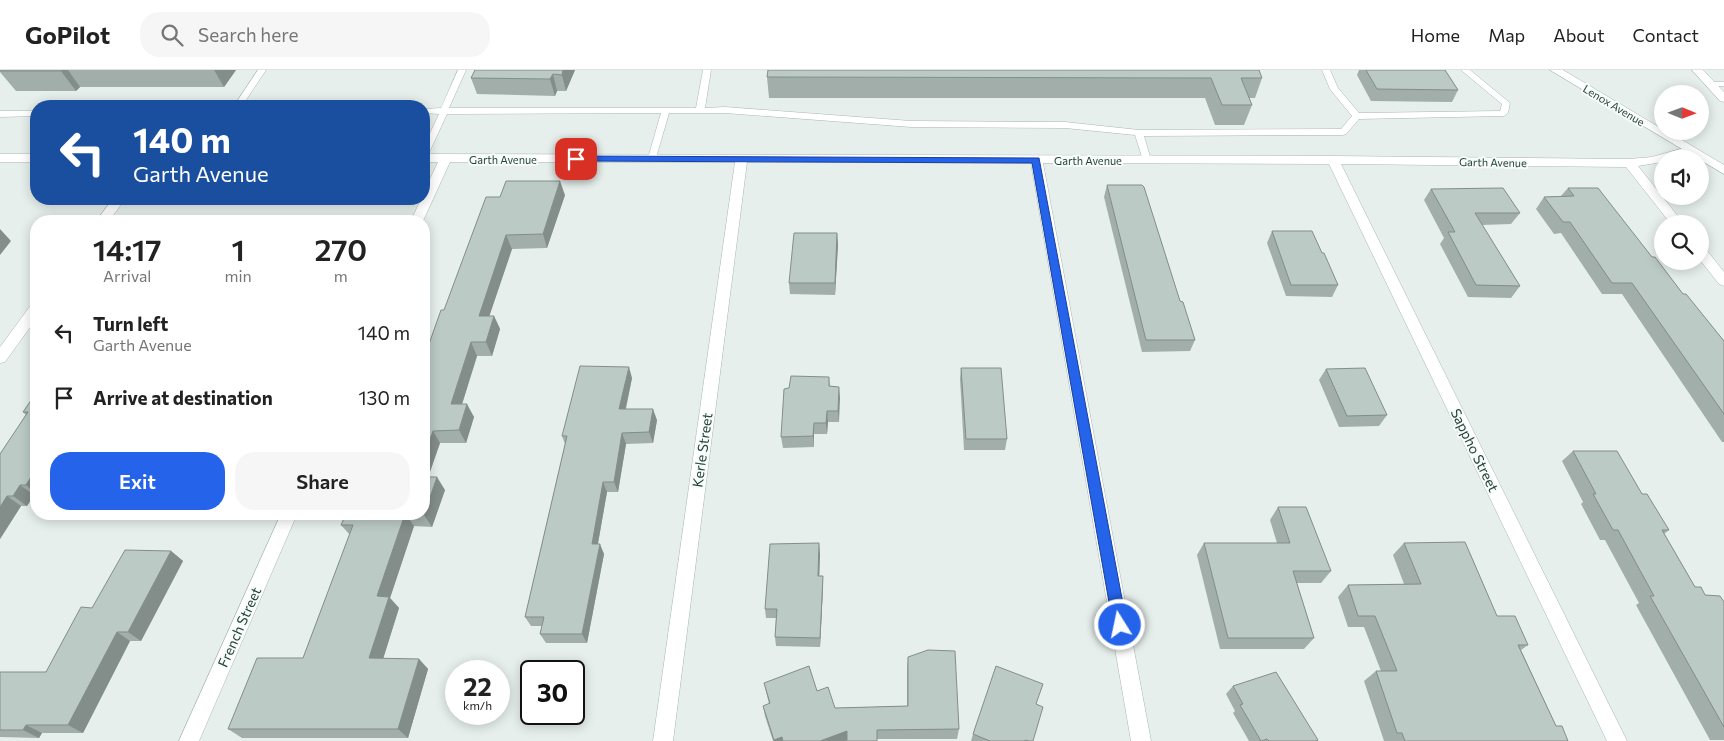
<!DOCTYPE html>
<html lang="en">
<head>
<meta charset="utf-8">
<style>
	:root { --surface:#fff; --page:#f6f6f6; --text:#222; --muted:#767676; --line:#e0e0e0; --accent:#2563eb }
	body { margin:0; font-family:Commissioner,sans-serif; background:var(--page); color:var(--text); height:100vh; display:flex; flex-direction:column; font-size:19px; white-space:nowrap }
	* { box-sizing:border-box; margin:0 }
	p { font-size:16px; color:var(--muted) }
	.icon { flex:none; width:28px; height:28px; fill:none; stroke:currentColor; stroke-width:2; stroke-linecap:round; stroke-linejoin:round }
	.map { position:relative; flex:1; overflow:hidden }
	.details { position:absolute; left:30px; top:145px; width:400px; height:305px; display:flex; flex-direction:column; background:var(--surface); border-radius:20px; box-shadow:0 2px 12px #0003 }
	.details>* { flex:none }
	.hud { position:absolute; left:30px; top:30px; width:400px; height:105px; border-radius:20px; box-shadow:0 2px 12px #0003; background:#1a4fa0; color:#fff; overflow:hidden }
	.needle { width:32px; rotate:91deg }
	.tools { position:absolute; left:1654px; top:15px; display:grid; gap:10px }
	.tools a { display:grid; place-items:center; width:55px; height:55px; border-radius:50%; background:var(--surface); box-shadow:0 2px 12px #0003; font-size:25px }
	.speed { position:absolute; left:445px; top:590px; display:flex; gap:10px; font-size:25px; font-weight:700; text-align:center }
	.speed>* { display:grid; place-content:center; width:65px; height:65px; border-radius:50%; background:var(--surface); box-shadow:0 2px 12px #0003; line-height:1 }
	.speed small { font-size:12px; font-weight:400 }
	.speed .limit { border:2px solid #111; border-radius:8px; background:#fff; color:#111 }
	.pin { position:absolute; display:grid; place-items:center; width:42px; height:42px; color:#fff; margin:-21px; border-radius:10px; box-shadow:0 2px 8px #0006 }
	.me { position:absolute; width:55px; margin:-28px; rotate:350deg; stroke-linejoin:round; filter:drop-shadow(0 0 4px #0008) }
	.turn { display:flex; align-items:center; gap:18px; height:105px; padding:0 20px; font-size:22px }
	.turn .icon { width:65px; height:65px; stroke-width:2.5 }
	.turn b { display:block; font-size:35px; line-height:42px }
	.eta { display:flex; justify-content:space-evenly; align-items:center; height:85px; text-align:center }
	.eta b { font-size:30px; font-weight:600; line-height:35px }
	.primary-button { display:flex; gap:10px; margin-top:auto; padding:10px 20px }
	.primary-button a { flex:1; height:58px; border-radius:20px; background:var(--accent); color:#fff; font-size:20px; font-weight:600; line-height:58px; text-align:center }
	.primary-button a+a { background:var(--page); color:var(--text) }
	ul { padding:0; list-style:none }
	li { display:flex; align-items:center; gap:15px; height:65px; padding:0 20px }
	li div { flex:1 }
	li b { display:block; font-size:19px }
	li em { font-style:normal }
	header { display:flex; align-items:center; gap:30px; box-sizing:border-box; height:70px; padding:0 25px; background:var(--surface); border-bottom:1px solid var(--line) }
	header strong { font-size:24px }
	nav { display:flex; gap:28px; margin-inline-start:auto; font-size:18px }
	.search { width:350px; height:45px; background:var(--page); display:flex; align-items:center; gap:12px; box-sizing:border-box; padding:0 18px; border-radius:20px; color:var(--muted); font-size:19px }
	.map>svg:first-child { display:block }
</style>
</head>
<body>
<header>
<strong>GoPilot</strong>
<div class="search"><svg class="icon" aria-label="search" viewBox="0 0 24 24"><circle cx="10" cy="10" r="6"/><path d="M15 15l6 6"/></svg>Search here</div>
<nav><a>Home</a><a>Map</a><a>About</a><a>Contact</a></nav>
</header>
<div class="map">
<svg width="1724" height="671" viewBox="0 0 1724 671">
	<rect width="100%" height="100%" fill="#e6efeb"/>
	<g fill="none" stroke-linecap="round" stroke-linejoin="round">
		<g stroke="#a8b8b2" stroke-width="1">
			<g id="lane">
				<polygon points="258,0 266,0 242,36 234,36"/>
				<polygon points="458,0 466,0 449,38 696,38 703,0 711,0 705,38 725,37 911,51 1065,52 1139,60 1341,59 1352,46 1330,19 1322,0 1330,0 1338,18 1359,43 1500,41 1502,34 1461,0 1470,0 1510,33 1508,43 1504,46 1359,49 1346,64 1343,65 1144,66 1151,90 1147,93 1143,90 1135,65 1065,58 911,57 725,43 669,43 656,88 652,91 648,88 661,43 447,44 428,85 424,88 424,76 439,44 424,43 424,39 441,38"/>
				<rect x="1707" y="12" width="17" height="4"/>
				<polygon points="0,41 36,41 36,46 0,47"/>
			</g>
		</g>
		<g stroke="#a8b8b2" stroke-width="1">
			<g id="street">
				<polygon points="1691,76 1697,80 1695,83 1674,89 1662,89 1662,92 1638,96 1684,154 1671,154 1626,97 1341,94 1627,671 1607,671 1329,94 1043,93 1151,671 1131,671 1031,93 747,92 673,671 653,671 735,92 450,92 423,151 411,151 421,129 424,129 424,122 438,92 424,92 424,84 1333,86 1629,89 1652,87"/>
				<rect x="0" y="84" width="36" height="8"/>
				<polygon points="113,129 125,129 109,151 96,151"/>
				<polygon points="1700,177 1705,178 1724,202 1724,216 1719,214 1700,190"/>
				<polygon points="36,234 36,249 5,292 0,293 0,277 31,235"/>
				<polygon points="281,444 297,444 199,671 179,671"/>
			</g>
		</g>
		<g stroke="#a4bbb3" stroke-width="1">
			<g id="secondary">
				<polygon points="1550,0 1563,0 1662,59 1662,61 1667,61 1724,95 1724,104"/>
				<polygon points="1692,0 1703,0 1724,22 1724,32 1720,31"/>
			</g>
		</g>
		<use href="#lane" fill="#fff" fill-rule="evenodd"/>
		<use href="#street" fill="#fff" fill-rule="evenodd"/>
		<use href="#secondary" fill="#fff" fill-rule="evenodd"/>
	</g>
	<g fill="#a1aea9">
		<polygon points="0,0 236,0 224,17 80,17 76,21 16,21 0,2"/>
		<polygon points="475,0 575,0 566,21 557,21 555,26 477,24 471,8"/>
		<polygon points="1359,0 1445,0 1458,20 1452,32 1371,31 1357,5"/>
		<polygon points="767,7 1262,8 1255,28 1249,28 1252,35 1244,55 1215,55 1205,28 769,28"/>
		<polygon points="1107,115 1180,231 1195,270 1190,281 1142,282 1104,127"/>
		<polygon points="1568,118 1652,187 1683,224 1724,271 1724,372 1722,372 1622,224 1602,224 1561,163 1554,164 1536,139 1544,127 1561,126"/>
		<polygon points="1431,119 1520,143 1511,154 1482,155 1520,216 1511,228 1468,227 1440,174 1444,168 1424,130"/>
		<polygon points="565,125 547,178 512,179 489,246 494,246 500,259 492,286 477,286 462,334 474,347 466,373 440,373 428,407 445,420 432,457 414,456 390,528 399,538 383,588 419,589 428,599 408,668 242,668 228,659 303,588 350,465 341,455 346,444 424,444 444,240 500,127"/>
		<polygon points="1272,161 1322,183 1338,215 1332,227 1286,226 1267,173"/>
		<polygon points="837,163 838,175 835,225 790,224 789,213"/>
		<polygon points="961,298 1007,369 1005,380 964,380 960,309"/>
		<polygon points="1326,299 1387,345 1379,356 1339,357 1319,310"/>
		<polygon points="829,307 830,316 839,317 839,352 828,352 827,364 814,364 814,377 783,378 781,367 789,318"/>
		<polygon points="632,308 626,339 657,350 653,373 626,374 618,422 607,422 598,474 604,484 587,573 546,573 540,564 542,556 531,556 525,547 565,374 562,366"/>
		<polygon points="36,323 36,425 34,425 27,436 21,436 0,469 0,384 26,345 23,342"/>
		<polygon points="1573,381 1642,424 1669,460 1664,464 1695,517 1705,525 1724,532 1724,670 1710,670 1636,535 1639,533 1605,470 1600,470 1581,434 1583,432 1562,391"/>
		<polygon points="1278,437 1331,501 1321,513 1297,513 1314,568 1304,579 1220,579 1197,485 1204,473 1277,473 1270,450"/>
		<polygon points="1404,473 1497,546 1528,575 1521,580 1556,656 1568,671 1384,671 1364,611 1376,601 1381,601 1364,557 1348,557 1338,527 1348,515 1404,514 1393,485"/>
		<polygon points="171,481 183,491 141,571 130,571 83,663 42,663 39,668 0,667 0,602 46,602"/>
		<polygon points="820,483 819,506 823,506 823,516 820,577 776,576 775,567 776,548 766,548 765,539"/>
		<polygon points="908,587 959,659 957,669 877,669 845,671 773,671 765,646 763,636 769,634 764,613 817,621 835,638 907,636 907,598"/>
		<polygon points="1233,616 1318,670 1317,671 1249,671 1233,643 1235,641 1226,624"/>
		<polygon points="1036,634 1033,671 971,671 973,664"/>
	</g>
	<g fill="#838d89">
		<polygon points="62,0 68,0 80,17 76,21 61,1"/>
		<polygon points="214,0 236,0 224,17"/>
		<polygon points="563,0 575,0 566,21 562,5"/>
		<polygon points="553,4 557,21 555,26 550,9"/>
		<polygon points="560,111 565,125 547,178 543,164"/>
		<polygon points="0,159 11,171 0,185"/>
		<polygon points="837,163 838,175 835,225 835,213"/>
		<polygon points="506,165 512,179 485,259 479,246"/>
		<polygon points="494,246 500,259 492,286 486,272"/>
		<polygon points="471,272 477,286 458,347 451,334"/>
		<polygon points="629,297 632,308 623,350 619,339"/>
		<polygon points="839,317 840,328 839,352 838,341"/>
		<polygon points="467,334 474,347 466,373 459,360"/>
		<polygon points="653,339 657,350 653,373 649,362"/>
		<polygon points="827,341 828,352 827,364 826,353"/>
		<polygon points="814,353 814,377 813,366"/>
		<polygon points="433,361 440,373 424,419 424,385"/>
		<polygon points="622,363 626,374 618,422 614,412"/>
		<polygon points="36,399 36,423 26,415"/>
		<polygon points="437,407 445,420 432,457 424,445"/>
		<polygon points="603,412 607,422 596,484 592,474"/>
		<polygon points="20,415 34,425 27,436 13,426"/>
		<polygon points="7,426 21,436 0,469 0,437"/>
		<polygon points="405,444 414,456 390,528 399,538 380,599 369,588 377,526"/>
		<polygon points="819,473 820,483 819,516 818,506"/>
		<polygon points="600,474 604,484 587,573 582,564"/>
		<polygon points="171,481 183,491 141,571 128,562"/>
		<polygon points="823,506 823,516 820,577 820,568"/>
		<polygon points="117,562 130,571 83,663 68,655"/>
		<polygon points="419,589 428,599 408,668 398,659"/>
		<polygon points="26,655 42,663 39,668 23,660"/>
		<polygon points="847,661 847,670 845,671 820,671"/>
		<polygon points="782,667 782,671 774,671 774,670"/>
	</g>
	<g fill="#bbcac4" stroke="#838d89">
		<polygon points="0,0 62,0 61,1 0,1"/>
		<polygon points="475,0 563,0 562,5 553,4 550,9 471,8"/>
		<polygon points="768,0 1259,0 1262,8 1241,8 1252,35 1222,35 1211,8 767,7"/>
		<polygon points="1366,0 1445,0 1458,20 1377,19"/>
		<polygon points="506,111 560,111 543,164 506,165 479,246 494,246 486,272 471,272 451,334 467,334 459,360 433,361 424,385 424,288 441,240 444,240 486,127 500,127"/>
		<polygon points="1107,115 1142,115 1144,117 1180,231 1183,232 1195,270 1146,270"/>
		<polygon points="1503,118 1520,143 1475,143 1520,216 1476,215 1448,162 1455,162 1431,119"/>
		<polygon points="1568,118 1598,118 1652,187 1655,187 1683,224 1686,224 1724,271 1724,344 1632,213 1612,213 1570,152 1563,152 1544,127 1574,126"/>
		<polygon points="1272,161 1312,161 1322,183 1324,183 1338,215 1291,215"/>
		<polygon points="794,163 837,163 835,213 789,213"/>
		<polygon points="580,296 629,297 619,339 653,339 649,362 622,363 614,412 603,412 592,474 600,474 582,564 540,564 544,547 525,547 567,366 562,366"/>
		<polygon points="961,298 1001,298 1007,369 966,369"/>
		<polygon points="1365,298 1387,345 1347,346 1326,299"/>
		<polygon points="791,306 829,307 829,316 839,317 838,341 827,341 826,353 814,353 813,366 781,367 784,319 789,318"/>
		<polygon points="36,323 36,399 26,415 20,415 13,426 7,426 0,437 0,384 28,342 23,342"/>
		<polygon points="1573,381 1617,381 1642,424 1647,424 1669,460 1662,460 1695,517 1701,517 1705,525 1720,526 1724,532 1724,657 1650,526 1654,526 1618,460 1613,460 1593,424 1596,424"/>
		<polygon points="424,407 437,407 424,445 405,444 377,526 389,527 369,588 419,589 398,659 228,659 257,588 303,588 353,455 341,455 346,444 424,444"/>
		<polygon points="1278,437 1306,437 1331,501 1293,501 1314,568 1228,568 1204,473 1290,473"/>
		<polygon points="1465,472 1497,546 1515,546 1528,575 1518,575 1556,656 1562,656 1568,671 1405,671 1402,663 1397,663 1376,601 1397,601 1375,546 1358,546 1348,515 1421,514 1404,473"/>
		<polygon points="819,473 818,506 823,506 820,568 775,567 777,539 765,539 770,474"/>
		<polygon points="125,480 171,481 128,562 117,562 68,655 26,655 23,660 0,660 0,602 46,602 81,537 92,538"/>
		<polygon points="928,580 955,581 959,659 877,660 877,671 847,671 847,661 820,671 783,671 782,667 774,670 763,636 770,633 764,613 809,596 817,621 828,617 835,638 908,636 908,587"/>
		<polygon points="996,596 1043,614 1036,634 1043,637 1033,671 1029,671 1025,670 1025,671 990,671 973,664"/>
		<polygon points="1276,602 1318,670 1315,671 1269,671 1267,669 1261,671 1240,635 1243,634 1233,616"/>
	</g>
	<polygon fill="#2563eb" stroke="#184099" points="576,86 1039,88 1127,555 1125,559 1120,561 1115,559 1113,555 1032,93 573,91 573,87"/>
	<g text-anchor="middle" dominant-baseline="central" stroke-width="4" stroke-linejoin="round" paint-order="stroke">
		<g font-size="11" fill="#24423a" stroke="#f7fbf9">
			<text transform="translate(1614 35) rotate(31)">Lenox Avenue</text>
			<text x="503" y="89">Garth Avenue</text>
			<text x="1088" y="90">Garth Avenue</text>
			<text transform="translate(1493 92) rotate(1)">Garth Avenue</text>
		</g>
		<g font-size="14" fill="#24423a" stroke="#f7fbf9">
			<text transform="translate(702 380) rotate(-82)">Kerle Street</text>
			<text transform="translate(1475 380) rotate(64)">Sappho Street</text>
			<text transform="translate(239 557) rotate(-66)">French Street</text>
		</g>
	</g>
</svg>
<div class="tools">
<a><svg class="needle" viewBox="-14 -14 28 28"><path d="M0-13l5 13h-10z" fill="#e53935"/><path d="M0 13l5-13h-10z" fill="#767676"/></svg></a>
<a><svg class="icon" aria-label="sound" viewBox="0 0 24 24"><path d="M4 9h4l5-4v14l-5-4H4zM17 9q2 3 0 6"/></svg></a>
<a><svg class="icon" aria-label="search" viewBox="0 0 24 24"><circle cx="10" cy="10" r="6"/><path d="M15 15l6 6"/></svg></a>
</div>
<div class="speed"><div>22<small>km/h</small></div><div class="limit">30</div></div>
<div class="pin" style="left:576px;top:89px;background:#d93025"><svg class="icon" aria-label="arrive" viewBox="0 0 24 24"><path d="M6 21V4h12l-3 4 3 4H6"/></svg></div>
<svg class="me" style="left:1120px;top:555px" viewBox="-20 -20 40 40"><circle r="17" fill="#2563eb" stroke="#fff" stroke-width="3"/><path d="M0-11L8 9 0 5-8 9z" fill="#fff"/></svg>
<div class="hud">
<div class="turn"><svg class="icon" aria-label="left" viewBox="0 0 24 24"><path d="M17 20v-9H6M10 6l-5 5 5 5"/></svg><div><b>140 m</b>Garth Avenue</div></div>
</div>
<section class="details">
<div class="eta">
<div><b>14:17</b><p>Arrival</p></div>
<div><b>1</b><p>min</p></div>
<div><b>270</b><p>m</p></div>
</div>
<ul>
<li><svg class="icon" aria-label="left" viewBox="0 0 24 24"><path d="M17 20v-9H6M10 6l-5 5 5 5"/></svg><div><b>Turn left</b><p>Garth Avenue</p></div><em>140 m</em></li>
<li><svg class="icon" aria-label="arrive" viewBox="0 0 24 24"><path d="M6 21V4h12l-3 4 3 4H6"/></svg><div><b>Arrive at destination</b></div><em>130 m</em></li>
</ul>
<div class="primary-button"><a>Exit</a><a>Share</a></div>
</section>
</div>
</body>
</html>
